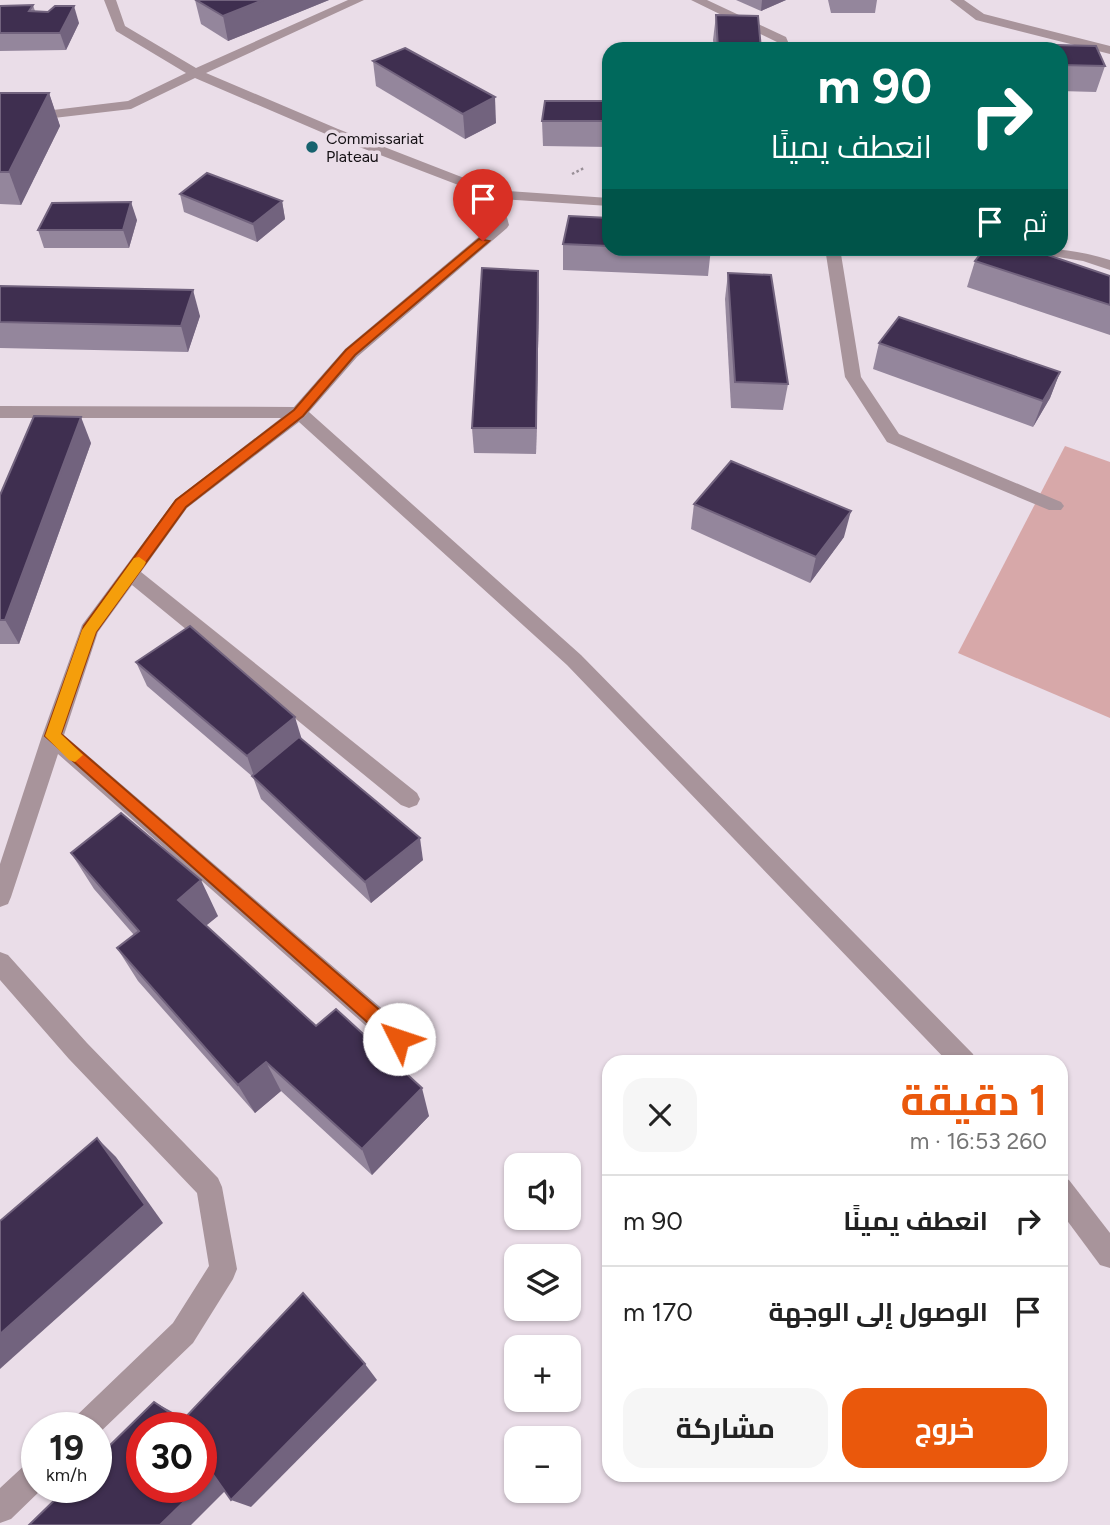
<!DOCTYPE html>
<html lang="ar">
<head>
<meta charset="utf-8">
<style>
	:root { --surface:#fff; --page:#f6f6f6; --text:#222; --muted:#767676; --line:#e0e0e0; --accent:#ea580c }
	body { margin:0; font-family:Figtree,Cairo,sans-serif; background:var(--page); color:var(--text); direction:rtl; height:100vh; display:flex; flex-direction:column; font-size:26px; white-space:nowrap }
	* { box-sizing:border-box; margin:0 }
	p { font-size:23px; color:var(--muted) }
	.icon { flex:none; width:38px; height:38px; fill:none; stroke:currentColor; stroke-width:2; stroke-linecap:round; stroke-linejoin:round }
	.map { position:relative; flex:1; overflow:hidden; direction:ltr }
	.side { position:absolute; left:602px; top:1055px; width:466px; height:427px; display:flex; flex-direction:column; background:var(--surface); border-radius:21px; box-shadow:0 2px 5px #0004; direction:rtl }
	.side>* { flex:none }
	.banner { position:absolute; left:602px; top:42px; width:466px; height:214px; border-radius:21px; box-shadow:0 2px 5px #0004; direction:rtl; background:#00695c; color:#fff; overflow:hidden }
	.controls { position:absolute; left:504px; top:1153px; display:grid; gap:14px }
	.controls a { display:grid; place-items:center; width:77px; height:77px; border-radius:14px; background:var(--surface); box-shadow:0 2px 5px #0004; font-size:35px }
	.speed { position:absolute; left:21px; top:1412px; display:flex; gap:14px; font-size:35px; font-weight:700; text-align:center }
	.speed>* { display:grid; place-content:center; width:91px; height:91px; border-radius:50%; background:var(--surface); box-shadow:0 2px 5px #0004; line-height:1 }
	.speed small { font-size:18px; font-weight:400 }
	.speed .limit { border:10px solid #d22; background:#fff; color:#111 }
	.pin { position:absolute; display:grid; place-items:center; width:60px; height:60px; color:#fff; margin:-72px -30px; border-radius:50% 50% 50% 0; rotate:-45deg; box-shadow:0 0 7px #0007 }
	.pin .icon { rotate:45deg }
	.me { position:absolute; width:77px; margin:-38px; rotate:311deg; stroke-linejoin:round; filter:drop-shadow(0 0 5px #0008) }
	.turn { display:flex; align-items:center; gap:24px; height:147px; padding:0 21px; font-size:32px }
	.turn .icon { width:91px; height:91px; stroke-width:2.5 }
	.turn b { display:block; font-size:49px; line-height:60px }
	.then { display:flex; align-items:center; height:66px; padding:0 21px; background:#0003; gap:14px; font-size:26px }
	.round { display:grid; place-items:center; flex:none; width:74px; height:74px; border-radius:21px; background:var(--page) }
	.overview { display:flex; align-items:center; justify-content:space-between; height:119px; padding:0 21px }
	h1 { font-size:42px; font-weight:700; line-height:52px; color:var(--accent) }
	.primary-button { display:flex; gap:14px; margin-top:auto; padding:14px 21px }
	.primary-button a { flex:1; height:80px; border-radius:21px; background:var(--accent); color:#fff; font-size:28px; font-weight:700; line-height:80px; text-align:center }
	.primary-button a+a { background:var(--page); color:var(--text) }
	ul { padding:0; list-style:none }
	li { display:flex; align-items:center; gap:21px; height:91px; padding:0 21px; border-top:2px solid var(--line) }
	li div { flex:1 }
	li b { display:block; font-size:26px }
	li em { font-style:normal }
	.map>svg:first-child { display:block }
</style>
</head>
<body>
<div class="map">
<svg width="1110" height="1525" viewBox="0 0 1110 1525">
	<rect width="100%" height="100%" fill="#eadde8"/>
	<polygon fill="#d7a8a9" points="1065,446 1110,462 1110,718 958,653"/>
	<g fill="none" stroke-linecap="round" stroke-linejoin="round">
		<polyline stroke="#998f97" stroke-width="2.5" stroke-dasharray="2.5 2.5" stroke-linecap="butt" points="572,174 584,168"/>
		<g fill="#a8949b" fill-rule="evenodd">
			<polygon points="104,0 116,0 125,26 196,68 348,0 364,0 206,73 338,129 495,190 609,198 609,206 502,199 509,225 507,228 357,357 309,412 581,655 973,1054 976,1062 948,1062 567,665 299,422 187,508 141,572 417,793 420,799 417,805 409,808 401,805 132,585 98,632 64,735 408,1031 411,1039 408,1047 399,1051 390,1047 58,754 11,897 8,904 0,907 0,864 42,736 82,625 175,500 281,418 0,418 0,406 294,407 345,349 494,224 487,196 328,135 195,78 131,109 28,121 0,120 0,112 28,113 128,101 186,73 116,31"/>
			<polygon points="691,0 707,0 786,37 791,49 779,49 777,42"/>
			<polygon points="950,0 964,0 984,14 1110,46 1110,54 976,20"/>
			<polygon points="825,248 840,248 861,377 899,434 1061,502 1064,506 1061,510 1049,510 887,442 845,377"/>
			<path d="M1019,248C1051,248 1079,250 1110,260V270L1083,261L1026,252Z"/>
			<polygon points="0,952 8,955 87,1043 218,1178 222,1187 237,1269 233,1279 193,1343 96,1436 96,1428 70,1428 74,1418 173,1323 209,1266 197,1193 69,1059 0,980"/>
			<polygon points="1060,1176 1069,1180 1110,1233 1110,1268 1100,1265 1060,1211"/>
			<polygon points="37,1458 37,1488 43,1488 11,1519 0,1523 0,1488 27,1463"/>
		</g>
	</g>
	<g fill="#94869c">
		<polygon points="195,0 329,0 228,41 201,24"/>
		<polygon points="736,0 786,0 761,11"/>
		<polygon points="828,0 877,0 875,13 831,13"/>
		<polygon points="33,5 35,11 48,12 79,23 66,50 0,51 0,6"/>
		<polygon points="716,15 761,49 714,49 713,40"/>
		<polygon points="968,43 1096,46 1105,66 1096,92 1060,91 1060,49 967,49"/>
		<polygon points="373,61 496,123 465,139 376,86"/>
		<polygon points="0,93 49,93 60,126 21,205 0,204"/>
		<polygon points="609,101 609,147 543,146 542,121"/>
		<polygon points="180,194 282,201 285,219 257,242 184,212"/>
		<polygon points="609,218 609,248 711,248 708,276 563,270 563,244"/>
		<polygon points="137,220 129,248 44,248 38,230"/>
		<polygon points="975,261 1110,276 1110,335 967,287"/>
		<polygon points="728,273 788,384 783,410 731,408 725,299"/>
		<polygon points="0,286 200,316 188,352 0,348"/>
		<polygon points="539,297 536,454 474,453 472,428"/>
		<polygon points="879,343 1060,372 1050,398 1033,427 873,369"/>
		<polygon points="91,443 19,644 0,644 0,495"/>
		<polygon points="694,504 844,537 810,583 691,529"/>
		<polygon points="136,662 302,740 423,860 371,903 261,799 253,777 147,686"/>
		<polygon points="71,853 218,916 206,925 316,1026 429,1116 372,1175 281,1091 255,1113 138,981 117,948 134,935 94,889"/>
	</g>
	<g fill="#72637e">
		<polygon points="263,0 329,0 228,41 223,16"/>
		<polygon points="762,0 786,0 761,11"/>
		<polygon points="74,6 79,23 66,50 60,33"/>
		<polygon points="49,93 60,126 21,205 9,172"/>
		<polygon points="495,97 496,123 465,139 463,114"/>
		<polygon points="282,201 285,219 257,242 253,224"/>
		<polygon points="131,202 137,220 129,248 123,230"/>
		<polygon points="538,271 539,297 536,454 536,428"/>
		<polygon points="193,290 200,316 188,352 181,326"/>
		<polygon points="1060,372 1050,398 1033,427 1043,401"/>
		<polygon points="81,417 91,443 19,644 5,620"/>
		<polygon points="851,511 844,537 810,583 816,557"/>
		<polygon points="295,717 302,740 255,779 247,756"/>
		<polygon points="420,838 423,860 371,903 365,882"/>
		<polygon points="201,880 218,916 196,934 178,900"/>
		<polygon points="266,1062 281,1091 255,1113 238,1085"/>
		<polygon points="422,1088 429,1116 372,1175 362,1149"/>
		<polygon points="97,1138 116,1157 163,1223 0,1369 0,1334"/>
		<polygon points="365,1364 377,1380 251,1507 231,1500"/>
		<polygon points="154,1402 178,1415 196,1428 182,1421"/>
		<polygon points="212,1473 233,1483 191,1525 160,1525 198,1488 201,1488 201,1484"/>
	</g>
	<g fill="#3f2f50" stroke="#72637e" stroke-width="2">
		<polygon points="196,0 263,0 223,16"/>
		<polygon points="33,5 29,11 48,12 55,6 74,6 60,33 0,33 0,6"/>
		<polygon points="716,15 758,16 761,49 718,49"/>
		<polygon points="968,43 1096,46 1105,66 1060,65 1060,49 970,49"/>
		<polygon points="849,44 885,45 887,49 850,49"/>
		<polygon points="405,48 495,97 463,114 373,61"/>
		<polygon points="0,93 49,93 9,172 0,172"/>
		<polygon points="545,101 609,101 609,121 542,121"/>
		<polygon points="207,173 282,201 253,224 180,194"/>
		<polygon points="131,202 123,230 38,230 52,203"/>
		<polygon points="569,216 609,218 609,246 563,244"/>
		<polygon points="666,248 711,248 711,250"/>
		<polygon points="985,248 1027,248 1110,276 1110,305 975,261"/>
		<polygon points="482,268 538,271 536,428 472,428"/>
		<polygon points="728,273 771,275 788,384 735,382"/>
		<polygon points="0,286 193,290 181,326 0,322"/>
		<polygon points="899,317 1060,372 1043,401 879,343"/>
		<polygon points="34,416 81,417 5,620 0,620 0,495"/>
		<polygon points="731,461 851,511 816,557 694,504"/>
		<polygon points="190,626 295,717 247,756 136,662"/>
		<polygon points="299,737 420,838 365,882 252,776"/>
		<polygon points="121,813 201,880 178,900 316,1026 336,1009 422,1088 362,1149 266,1062 238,1085 117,948 139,931 71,853"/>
		<polygon points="97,1138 145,1205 0,1334 0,1221"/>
		<polygon points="303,1293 365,1364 231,1500 212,1473 201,1484 201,1428 142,1428 142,1488 198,1488 160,1525 29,1525 67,1488 96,1488 96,1459 154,1402 182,1421"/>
	</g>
	<polygon fill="#ea580c" stroke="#983908" stroke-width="2" points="479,239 489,241 355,355 303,416 186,507 96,632 61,734 406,1033 408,1039 406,1045 399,1048 393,1045 45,736 84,626 176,500 294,410 346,350"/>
	<polygon fill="#f59e0b" points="139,557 146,562 144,566 96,632 61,734 83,755 75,762 69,760 45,736 82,630 134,558"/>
	<circle fill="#17626e" stroke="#eadde8" stroke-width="2.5" cx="312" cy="147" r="7"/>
	<g text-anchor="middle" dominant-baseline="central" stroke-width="7" stroke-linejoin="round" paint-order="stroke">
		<g font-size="16" fill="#141014" stroke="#eadde8" text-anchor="start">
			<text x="326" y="138">Commissariat<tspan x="326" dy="18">Plateau</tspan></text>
		</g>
	</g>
</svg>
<div class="controls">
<a><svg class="icon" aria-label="sound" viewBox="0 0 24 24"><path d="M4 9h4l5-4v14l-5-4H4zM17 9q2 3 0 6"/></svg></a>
<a><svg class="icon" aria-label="layers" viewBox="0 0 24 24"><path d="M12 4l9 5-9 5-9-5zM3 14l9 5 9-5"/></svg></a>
<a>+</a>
<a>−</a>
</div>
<div class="speed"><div>19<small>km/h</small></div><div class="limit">30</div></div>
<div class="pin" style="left:483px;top:241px;background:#d93025"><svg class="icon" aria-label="arrive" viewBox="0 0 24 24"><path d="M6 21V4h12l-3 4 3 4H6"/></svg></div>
<svg class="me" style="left:399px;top:1039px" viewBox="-20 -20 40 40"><circle r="19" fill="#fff"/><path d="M0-13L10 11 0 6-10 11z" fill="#ea580c"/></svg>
<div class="banner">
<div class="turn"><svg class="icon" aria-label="right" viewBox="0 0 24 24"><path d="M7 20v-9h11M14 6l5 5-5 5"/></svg><div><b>90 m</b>انعطف يمينًا</div></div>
<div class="then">ثم<svg class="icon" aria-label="arrive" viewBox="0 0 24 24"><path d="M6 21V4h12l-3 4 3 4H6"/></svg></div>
</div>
<section class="side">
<div class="overview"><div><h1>1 دقيقة</h1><p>260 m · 16:53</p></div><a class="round"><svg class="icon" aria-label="close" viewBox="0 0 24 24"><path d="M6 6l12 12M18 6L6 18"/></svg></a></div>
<ul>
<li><svg class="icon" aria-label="right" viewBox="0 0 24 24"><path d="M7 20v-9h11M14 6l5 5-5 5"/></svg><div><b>انعطف يمينًا</b></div><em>90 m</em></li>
<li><svg class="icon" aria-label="arrive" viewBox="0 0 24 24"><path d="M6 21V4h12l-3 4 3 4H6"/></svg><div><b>الوصول إلى الوجهة</b></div><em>170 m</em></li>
</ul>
<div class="primary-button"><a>خروج</a><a>مشاركة</a></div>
</section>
</div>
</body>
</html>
